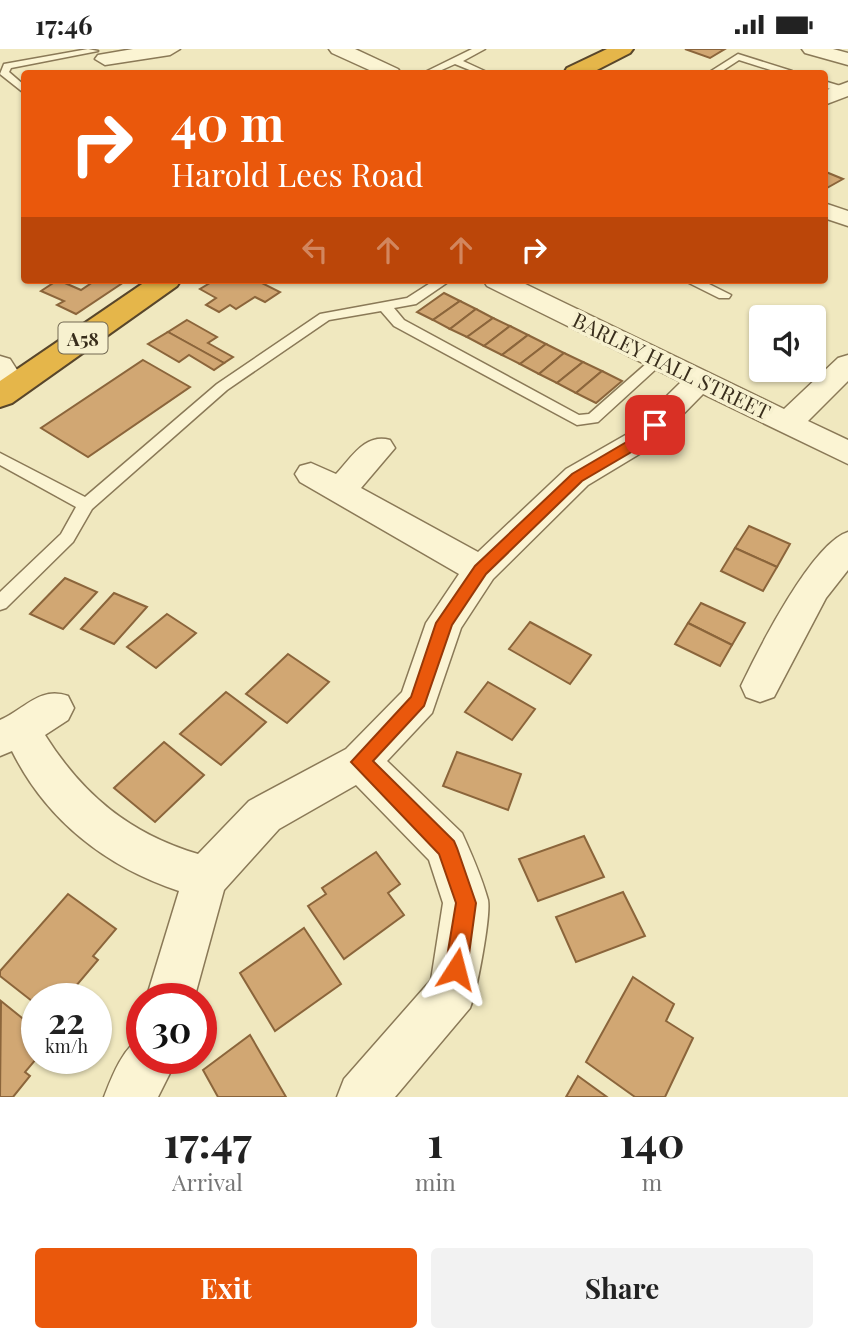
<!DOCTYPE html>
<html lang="en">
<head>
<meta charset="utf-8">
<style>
	:root { --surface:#fff; --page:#f2f2f2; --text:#222; --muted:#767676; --accent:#ea580c }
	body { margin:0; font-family:"Playfair Display",serif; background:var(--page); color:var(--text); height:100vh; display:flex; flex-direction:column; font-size:26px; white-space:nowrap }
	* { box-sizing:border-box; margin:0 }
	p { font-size:23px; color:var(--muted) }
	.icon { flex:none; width:38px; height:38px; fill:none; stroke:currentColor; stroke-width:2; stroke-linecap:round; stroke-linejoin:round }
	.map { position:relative; height:1048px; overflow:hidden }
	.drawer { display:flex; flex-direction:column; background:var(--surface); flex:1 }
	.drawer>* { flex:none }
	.guide { position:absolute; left:21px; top:21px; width:807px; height:214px; border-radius:7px; box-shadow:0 2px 5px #0004; background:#ea580c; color:#fff; overflow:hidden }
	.tools { position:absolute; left:749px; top:256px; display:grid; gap:14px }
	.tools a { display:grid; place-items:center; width:77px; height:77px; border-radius:7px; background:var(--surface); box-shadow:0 2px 5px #0004; font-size:35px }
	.speed { position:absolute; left:21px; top:934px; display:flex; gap:14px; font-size:35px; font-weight:700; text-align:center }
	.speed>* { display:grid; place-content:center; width:91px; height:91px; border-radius:50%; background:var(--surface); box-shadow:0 2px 5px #0004; line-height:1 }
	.speed small { font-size:18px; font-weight:400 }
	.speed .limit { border:10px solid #d22; background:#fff; color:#111 }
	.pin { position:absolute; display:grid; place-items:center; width:60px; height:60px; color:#fff; margin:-30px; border-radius:14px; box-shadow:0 4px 10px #0006 }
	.me { position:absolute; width:77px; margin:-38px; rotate:9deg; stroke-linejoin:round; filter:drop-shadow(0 0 5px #0008) }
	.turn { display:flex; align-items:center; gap:24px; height:147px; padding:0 35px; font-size:32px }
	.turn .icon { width:91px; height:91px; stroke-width:2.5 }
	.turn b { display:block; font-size:49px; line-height:60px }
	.lanes { display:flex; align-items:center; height:66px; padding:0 35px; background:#0003; justify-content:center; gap:35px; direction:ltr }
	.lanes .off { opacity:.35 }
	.eta { display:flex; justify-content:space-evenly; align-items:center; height:119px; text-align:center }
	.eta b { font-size:42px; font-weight:700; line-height:49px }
	.primary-button { display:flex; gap:14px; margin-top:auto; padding:14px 35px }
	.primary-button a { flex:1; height:80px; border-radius:7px; background:var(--accent); color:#fff; font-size:28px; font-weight:700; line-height:80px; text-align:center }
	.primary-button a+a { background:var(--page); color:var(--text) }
	.status { display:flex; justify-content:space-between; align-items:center; height:49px; padding:0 35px; background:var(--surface); direction:ltr }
	.status svg { height:19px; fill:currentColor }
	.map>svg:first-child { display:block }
</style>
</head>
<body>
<div class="status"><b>17:46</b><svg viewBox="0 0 49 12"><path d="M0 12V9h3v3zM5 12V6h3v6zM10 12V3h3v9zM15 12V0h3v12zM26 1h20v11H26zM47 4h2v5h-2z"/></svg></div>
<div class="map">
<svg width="848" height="1048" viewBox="0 0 848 1048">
	<rect width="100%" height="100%" fill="#f0e8bf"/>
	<g fill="#d1a773" stroke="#8b653b" stroke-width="2">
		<polygon points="685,0 725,0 710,9"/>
		<polygon points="826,123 843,130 825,140"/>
		<polygon points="58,231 81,241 96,231 127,231 76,265 57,256 64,252 41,242"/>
		<polygon points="215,231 256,231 280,243 265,253 255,248 236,260 230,256 219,263 206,256 216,249 200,240"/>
		<polygon points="444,244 460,252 433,271 417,263"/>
		<polygon points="460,252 476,260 450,280 433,271"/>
		<polygon points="476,260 493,269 467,288 450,280"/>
		<polygon points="493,269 510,277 484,297 467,288"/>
		<polygon points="187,271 217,288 208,294 233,308 224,314 168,283"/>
		<polygon points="510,277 528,286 502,306 484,297"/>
		<polygon points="168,283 224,314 214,321 189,306 179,313 148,295"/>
		<polygon points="528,286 546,295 520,315 502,306"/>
		<polygon points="546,295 564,304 539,325 520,315"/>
		<polygon points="564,304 583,313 557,334 539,325"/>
		<polygon points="143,311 190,338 88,408 41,379"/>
		<polygon points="583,313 602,322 576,344 557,334"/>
		<polygon points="602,322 622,332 596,354 576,344"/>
		<polygon points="749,477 790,495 777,518 735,499"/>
		<polygon points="735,499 777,518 763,542 721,522"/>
		<polygon points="65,529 97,543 63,580 30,565"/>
		<polygon points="114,544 147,558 114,595 81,580"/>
		<polygon points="701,554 745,574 732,596 688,574"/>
		<polygon points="167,565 196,584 156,619 127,598"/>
		<polygon points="530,573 591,606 570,635 509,600"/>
		<polygon points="688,574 732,596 720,617 675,595"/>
		<polygon points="288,605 329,633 287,674 246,645"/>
		<polygon points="488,633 535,660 512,691 465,663"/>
		<polygon points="226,643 266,673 221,716 180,685"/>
		<polygon points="164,693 204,726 155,773 114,739"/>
		<polygon points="457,703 521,725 508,761 443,737"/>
		<polygon points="584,787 604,828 538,852 519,810"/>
		<polygon points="376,803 400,835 388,844 404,866 344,910 308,857 326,845 322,839"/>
		<polygon points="623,843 645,887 576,913 556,868"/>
		<polygon points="68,845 116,880 93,907 98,911 65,950 37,950 37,956 0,927 0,922"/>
		<polygon points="304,879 341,935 275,982 240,924"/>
		<polygon points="633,928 674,955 666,972 693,989 665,1048 635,1048 586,1013"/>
		<polygon points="1,952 37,981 37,1009 25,1023 30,1027 13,1048 0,1048"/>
		<polygon points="250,986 286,1048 218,1048 203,1021"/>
		<polygon points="578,1027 607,1048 566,1048"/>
	</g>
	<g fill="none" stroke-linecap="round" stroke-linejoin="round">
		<g stroke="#8a7957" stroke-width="3">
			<g id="lane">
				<polygon points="88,0 98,2 11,19 9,23 24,36 24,44 0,25 4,15"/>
				<polygon points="472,0 485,0 463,12 489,24 477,24 455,15 435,24 423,24"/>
				<polygon points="738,5 792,22 794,24 780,24 739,11 719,24 708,24"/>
				<polygon points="824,32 847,39 848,41 843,44 824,38"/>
				<polygon points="435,231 451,231 416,255 394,259 404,271 579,366 589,365 655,307 665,307 667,310 598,373 577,376 394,277 381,262 329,271 227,341 92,460 73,493 6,559 0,561 0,543 61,485 76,458 0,416 0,404 85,448 217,335 320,265 407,249"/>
				<polygon points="683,231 701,231 731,246 729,249 719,249"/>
			</g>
		</g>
		<g stroke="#8a7957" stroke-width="3">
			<g id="street">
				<polygon points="133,0 180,0 170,6 105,16 95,10 98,6"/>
				<polygon points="329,0 355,0 398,20 401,24 376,24 332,4"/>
				<polygon points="802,0 833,0 848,4 848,16 805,4"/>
				<polygon points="848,33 848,47 824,56 824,42"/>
				<polygon points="824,154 848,162 848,177 824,169"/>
				<path d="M483,231H517L784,360L838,309L848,306V332L808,372L848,391V415L703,345L651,398L588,436L493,530L461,579L432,664L387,712L462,784C472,806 482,829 488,851C491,867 477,942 470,959L395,1048H337L344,1030L431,931L443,854L429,811L356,736L279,780L224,841L194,950H146L179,842C106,818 46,771 12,702L0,707V671C25,660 40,637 68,647L74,659L68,671L45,686C83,746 130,785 198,805L249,752L346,700L402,643L426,574L459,525L300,433L295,425L300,417L311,414L336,425C352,408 365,384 390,391L395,399L361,439L478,503L566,420L629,384L681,333L487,237Z"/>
				<polygon points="0,307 10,310 28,338 23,345 13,347 3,345 0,341"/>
				<path d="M848,483V521L826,549L774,648L760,653L746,648L741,637C758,601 812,494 848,483Z"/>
				<path d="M142,989V1010H177L158,1048H104C111,1030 123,997 142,989Z"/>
			</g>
		</g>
		<g stroke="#58462b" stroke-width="4">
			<g id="highway">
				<polygon points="607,0 633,0 630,4 591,24 564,24 567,19"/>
				<polygon points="148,231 181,231 177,237 12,354 0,358 0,332"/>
			</g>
		</g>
		<use href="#lane" fill="#fbf4d3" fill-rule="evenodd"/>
		<use href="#street" fill="#fbf4d3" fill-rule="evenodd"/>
		<use href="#highway" fill="#e5b64a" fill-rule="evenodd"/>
	</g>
	<polygon fill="#ea580c" stroke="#983908" stroke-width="2" points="655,371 662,376 645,395 582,432 486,525 452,576 424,657 373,712 454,792 457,799 476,854 467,920 464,928 456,931 448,928 445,920 456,854 439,805 351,713 411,648 436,574 475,517 572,425 635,388"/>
	<g text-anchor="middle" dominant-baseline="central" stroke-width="7" stroke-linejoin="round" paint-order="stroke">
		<rect fill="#f7f1cf" stroke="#726852" stroke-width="2" x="58.5" y="273.5" width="49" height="31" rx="5"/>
		<g font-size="19" font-weight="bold" fill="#392e1c">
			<text x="83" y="289">A58</text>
		</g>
		<g font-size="21" fill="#392e1c" stroke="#f7f1cf">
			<text transform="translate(672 316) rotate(26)">BARLEY HALL STREET</text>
		</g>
	</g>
</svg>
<div class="tools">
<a><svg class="icon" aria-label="sound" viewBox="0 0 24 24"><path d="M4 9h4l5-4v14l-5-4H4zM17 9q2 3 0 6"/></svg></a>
</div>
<div class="speed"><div>22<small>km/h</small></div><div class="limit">30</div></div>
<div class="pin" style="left:655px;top:376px;background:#d93025"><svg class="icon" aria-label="arrive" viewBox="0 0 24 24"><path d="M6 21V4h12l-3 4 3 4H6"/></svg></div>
<svg class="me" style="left:456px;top:920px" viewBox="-20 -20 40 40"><path d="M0-17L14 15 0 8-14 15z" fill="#ea580c" stroke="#fff" stroke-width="4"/></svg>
<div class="guide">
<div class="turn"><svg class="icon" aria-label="right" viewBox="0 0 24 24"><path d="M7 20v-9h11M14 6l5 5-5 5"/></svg><div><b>40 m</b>Harold Lees Road</div></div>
<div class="lanes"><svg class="icon off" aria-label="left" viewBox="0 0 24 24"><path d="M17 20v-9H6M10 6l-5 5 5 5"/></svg><svg class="icon off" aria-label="ahead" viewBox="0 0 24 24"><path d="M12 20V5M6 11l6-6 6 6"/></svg><svg class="icon off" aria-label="ahead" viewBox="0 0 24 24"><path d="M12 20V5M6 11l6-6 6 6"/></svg><svg class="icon" aria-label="right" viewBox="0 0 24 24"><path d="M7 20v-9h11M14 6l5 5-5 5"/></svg></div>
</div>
</div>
<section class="drawer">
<div class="eta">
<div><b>17:47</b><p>Arrival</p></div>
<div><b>1</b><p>min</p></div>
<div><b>140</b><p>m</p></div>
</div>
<div class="primary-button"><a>Exit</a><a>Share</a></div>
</section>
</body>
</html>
